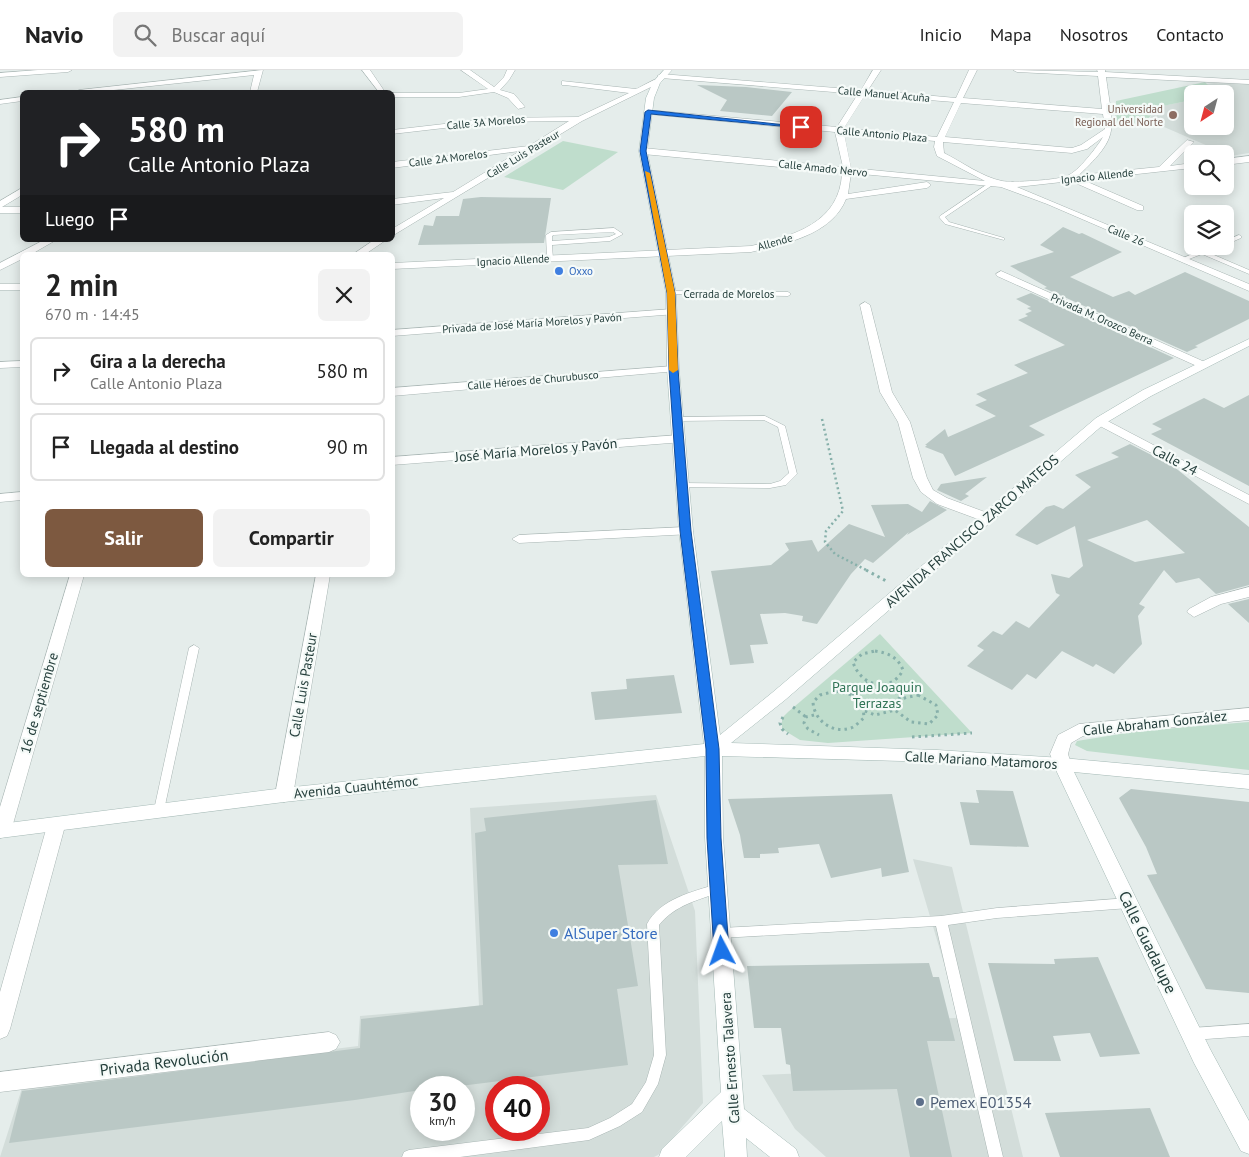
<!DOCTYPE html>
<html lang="es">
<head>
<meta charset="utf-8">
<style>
	:root { --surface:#fff; --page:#f2f2f2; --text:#222; --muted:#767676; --line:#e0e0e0; --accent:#7d5940 }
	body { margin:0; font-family:"PT Sans",sans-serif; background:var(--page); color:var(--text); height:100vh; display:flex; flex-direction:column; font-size:19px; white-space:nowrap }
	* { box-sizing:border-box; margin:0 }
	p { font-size:16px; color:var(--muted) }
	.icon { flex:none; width:28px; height:28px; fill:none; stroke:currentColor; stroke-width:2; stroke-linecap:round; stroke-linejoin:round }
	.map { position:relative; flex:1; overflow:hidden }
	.drawer { position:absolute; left:20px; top:182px; width:375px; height:325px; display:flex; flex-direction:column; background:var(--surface); border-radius:8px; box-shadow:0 2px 12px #0003 }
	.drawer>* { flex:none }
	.guide { position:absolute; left:20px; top:20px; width:375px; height:152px; border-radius:8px; box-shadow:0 2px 12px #0003; background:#202124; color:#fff; overflow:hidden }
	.needle { width:32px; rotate:216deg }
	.fabs { position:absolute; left:1184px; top:15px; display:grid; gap:10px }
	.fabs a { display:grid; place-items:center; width:50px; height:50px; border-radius:8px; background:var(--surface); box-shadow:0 2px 12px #0003; font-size:25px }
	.speed { position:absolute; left:410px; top:1006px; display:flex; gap:10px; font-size:25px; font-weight:700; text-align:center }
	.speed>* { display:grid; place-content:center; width:65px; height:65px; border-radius:50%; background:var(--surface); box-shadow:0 2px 12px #0003; line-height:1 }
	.speed small { font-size:12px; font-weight:400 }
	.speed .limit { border:8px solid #d22; background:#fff; color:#111 }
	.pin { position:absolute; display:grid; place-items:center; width:42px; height:42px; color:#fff; margin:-21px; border-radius:10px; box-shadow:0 2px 8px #0006 }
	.me { position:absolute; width:55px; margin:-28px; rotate:356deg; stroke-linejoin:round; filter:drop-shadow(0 0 4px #0008) }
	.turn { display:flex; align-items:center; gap:18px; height:105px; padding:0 25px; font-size:22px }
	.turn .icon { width:65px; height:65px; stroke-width:2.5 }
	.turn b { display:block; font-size:35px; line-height:42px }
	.then { display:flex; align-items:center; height:48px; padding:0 25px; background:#0003; gap:10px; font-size:19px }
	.round { display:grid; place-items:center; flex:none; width:52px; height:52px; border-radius:8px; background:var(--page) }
	.headline { display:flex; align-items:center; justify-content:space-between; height:85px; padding:0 25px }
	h1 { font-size:30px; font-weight:700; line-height:38px }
	.action { display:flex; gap:10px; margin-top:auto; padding:10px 25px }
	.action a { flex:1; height:58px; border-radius:8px; background:var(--accent); color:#fff; font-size:20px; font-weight:700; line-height:58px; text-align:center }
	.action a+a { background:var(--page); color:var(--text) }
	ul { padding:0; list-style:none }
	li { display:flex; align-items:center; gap:15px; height:68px; margin:0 10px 8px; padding:0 15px; border:2px solid var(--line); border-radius:8px }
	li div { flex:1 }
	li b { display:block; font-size:19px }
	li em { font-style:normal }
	header { display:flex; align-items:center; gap:30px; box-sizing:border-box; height:70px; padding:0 25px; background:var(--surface); border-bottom:1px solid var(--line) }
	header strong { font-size:24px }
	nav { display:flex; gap:28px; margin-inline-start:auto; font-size:18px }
	.search { width:350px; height:45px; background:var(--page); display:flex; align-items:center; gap:12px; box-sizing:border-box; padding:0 18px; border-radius:8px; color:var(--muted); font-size:19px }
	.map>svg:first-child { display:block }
</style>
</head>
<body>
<header>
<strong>Navio</strong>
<div class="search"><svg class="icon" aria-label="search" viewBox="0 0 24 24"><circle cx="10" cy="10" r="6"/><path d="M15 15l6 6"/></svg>Buscar aquí</div>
<nav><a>Inicio</a><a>Mapa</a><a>Nosotros</a><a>Contacto</a></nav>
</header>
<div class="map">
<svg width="1249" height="1087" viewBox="0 0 1249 1087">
	<rect width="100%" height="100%" fill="#e5edeb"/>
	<g fill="#d3ddda" fill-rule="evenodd">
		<polygon points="1214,13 1249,14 1249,83 1231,86 1148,50 1157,40 1152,38 1192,30 1192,56 1225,56 1225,24 1214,21 1206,14"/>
		<path d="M656,725L695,841L703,1033L658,1085L654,1087H0L22,1018L358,976L360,946L479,936L470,738ZM421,1018H464V1060H421ZM496,1018H539V1060H496Z"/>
		<polygon points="913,789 952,797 1023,1087 826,1087 795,1059 762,1005 873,1000 868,950 957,948 945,897"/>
	</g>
	<g fill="#bfddcc">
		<polygon points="1205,12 1214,21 1221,24 1192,24 1192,30 1153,38 1157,40 1141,55 1115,53 1116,31"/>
		<polygon points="563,71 618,82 563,120 504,107"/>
		<polygon points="880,564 972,663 828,673 800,670 782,659 782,648 788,642"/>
		<polygon points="1249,652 1249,700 1087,681 1075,675 1077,671 1139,661"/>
	</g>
	<g fill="#bac8c5" fill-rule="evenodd">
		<polygon points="697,15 746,17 792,22 772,46 720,41 727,30"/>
		<polygon points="481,127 551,128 544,173 418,175 424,155 433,156 436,146 459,146 463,129"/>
		<polygon points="1063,157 1079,164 1082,163 1122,182 1070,207 1113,227 1129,221 1135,225 1185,202 1249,231 1249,249 1195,276 1198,277 1187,282 1044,218 1047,217 1010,196 1054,182 1040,175"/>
		<polygon points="1031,223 1174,288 1029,356 1045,365 955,406 943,384 925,377 927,375 925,375 945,359 948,367 996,346 975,335 987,330 976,324 1028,303 1014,295 1065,275 1018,250 1028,246 1025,244 1032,241 1027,238 1031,237 1016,229"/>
		<polygon points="1249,325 1249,416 1151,364 1162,359 1152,354 1204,328 1224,338"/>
		<path d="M1130,374L1173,396L1249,457V515L1216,524L1199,508L1176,513L1164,500L1139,534L1145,537L1138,546L1142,574L1114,604L1096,594L1093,597L1062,581L1036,609L1027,604L1012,620L967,596L984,580L977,576L993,561L1002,565L1016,551L1029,558L1060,525L1056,523L1051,504L1069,508L1083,496L1075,456L1037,475L1015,465L1046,437L1054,435L1063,439L1091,417L1075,405L1119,387L1111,383ZM1147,450L1185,483L1135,492L1087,470Z"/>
		<polygon points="987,407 965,424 969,426 961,431 937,420 941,414"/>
		<polygon points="930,431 947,440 907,465 909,462 873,493 865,489 851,504 817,554 802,551 803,546 785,543 760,544 768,574 750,575 754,593 730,595 711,501 771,495 789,480 785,473 812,470 818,482 849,454 885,467 871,435 908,434 922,442"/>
		<polygon points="1249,529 1249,553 1228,534"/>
		<polygon points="674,605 682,643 595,650 591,622 627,619 626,609"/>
		<polygon points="1131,719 1249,732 1249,923 1206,919 1147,805 1157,804 1146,777 1119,728"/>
		<polygon points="976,720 1013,721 1029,777 970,775 960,732 979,733"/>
		<polygon points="892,724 909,802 882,807 881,798 831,808 819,774 778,778 779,783 760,784 760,788 744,788 740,765 728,729"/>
		<polygon points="656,730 668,794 618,795 638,916 617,919 628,995 444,1018 421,1018 421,1020 355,1030 9,1073 22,1021 360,978 361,949 483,935 475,763 486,761 484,748"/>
		<polygon points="1098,887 1140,984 1100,987 1090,963 1053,966 1061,991 1014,991 988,893 1055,894 1054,889"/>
		<polygon points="929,893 933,907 939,907 955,971 927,971 952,1087 910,1087 897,1019 793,1021 790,995 786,994 781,958 754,958 747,896"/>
		<polygon points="1150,1038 1170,1087 1060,1087 1045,1043"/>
	</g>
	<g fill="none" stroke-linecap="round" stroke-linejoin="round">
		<g stroke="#a8b5b3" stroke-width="1">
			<g id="lane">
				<polygon points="989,113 994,114 945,147 949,152 1004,168 1004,170 945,154 939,147 940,146"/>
				<path d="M614,158L623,164L610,171L552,175L553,189L550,191L547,189L546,165L551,162ZM613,162L616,164L609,167L552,171V166L554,165Z"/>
				<polygon points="1239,165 1241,166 1241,168 1225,175 1225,171"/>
				<polygon points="1211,176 1219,176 1207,182 1249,200 1249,204 1202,184 1184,191 1181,189"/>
				<polygon points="671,221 788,222 791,224 788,226 669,224 669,222"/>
				<polygon points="765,346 785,356 797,404 786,415 770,418 679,417 678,415 682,413 770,414 780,411 789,403 778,357 764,350 677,351 673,349 677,347"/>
				<polygon points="194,575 199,578 164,740 163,743 159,744 155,743 154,740 189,578"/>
				<path d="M717,814L721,816L723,819L721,822C698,830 675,835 659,855L666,985L658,1014L642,1042L620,1056L589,1070L460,1087H402L404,1082L409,1080L588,1058L610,1048L632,1034L646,1012L654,985L647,854C660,829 692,822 717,814Z"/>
				<polygon points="1129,828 1133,830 1135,833 1133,836 1129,838 997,848 948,855 1003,1087 989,1087 936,856 721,868 717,866 715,863 717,860 721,858 941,846 997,838"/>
				<polygon points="1249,954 1249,966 1192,970 1188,968 1186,964 1188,960 1192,958"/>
			</g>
		</g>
		<g stroke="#a8b5b3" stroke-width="1">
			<g id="street">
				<polygon points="38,0 72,0 68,2 0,7 0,3"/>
				<polygon points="263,0 257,22 250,22 254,5 95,22 75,22 79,20"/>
				<polygon points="362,0 370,0 385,22 379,22"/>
				<polygon points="461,0 470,0 494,17 504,7 507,0 515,0 509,10 500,20 514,24 525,37 518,39 508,28 494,22 459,27 392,27 392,23 459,23 488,19"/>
				<path d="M873,0H881L868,20L956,28L969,0H977L963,28L1102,39L1098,6L1017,2L1013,0L1098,2L1097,0H1105V2L1249,10V14L1106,7C1113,61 1121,65 1079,105L1159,97L1187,70L1194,72L1170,96L1192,93V98L1083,110L1143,136V140H1137L1071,111L1017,117L1249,214V221L1047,134L1001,117L851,103L848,124L927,112L931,115L927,118L846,129C832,165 784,174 751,182L392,199V193L751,176C793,166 840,153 842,103L643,84L639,81L643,78L843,97L835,62L648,44L644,42L648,40L837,57L858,24L661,8L657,6L661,4L861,20ZM865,25L954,32L937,67L844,58ZM961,33L1103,44L1105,59L1081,75L1072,78L945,67ZM844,63L935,71L934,77L937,86L985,111L851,98ZM1103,67C1097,77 1078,102 1067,106C1059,110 1011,113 1002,111C982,107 962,92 944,83L943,72L1072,83L1087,79Z"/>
				<polygon points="654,10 661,12 582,51 392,166 392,159 444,128 392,135 392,129 453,122 520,81 392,98 392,92 529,76 569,51 496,52 392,64 392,60 496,48 578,47 629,23 565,15 562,15 562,11 636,19"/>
				<polygon points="22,27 22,31 0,34 0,30"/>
				<polygon points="1249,86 1249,92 1225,95 1225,89"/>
				<polygon points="22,118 22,125 2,137 22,137 22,143 0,143 0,131"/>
				<polygon points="44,170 56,170 30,185 22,185 22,189 0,200 0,193"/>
				<polygon points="374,170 386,170 364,185 352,185"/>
				<polygon points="1001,201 1207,293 1209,295 1203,298 1199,297 997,206 996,204"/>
				<rect x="0" y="214" width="22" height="6"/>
				<polygon points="865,232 870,235 892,322 910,352 927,408 933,420 947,428 993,445 995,448 993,451 983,451 937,434 921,422 913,408 898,352 880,322 860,235"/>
				<polygon points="672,239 676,240 676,244 392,266 392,260"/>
				<polygon points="22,291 22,297 0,298 0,292"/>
				<polygon points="673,296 679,299 677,301 392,326 392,318"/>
				<polygon points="1100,347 1249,425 1249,434 1096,354 1094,351"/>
				<polygon points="679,365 685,369 683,372 392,395 392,387"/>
				<polygon points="22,422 22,430 0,432 0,424"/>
				<polygon points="686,457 693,461 691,464 519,473 512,469 519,465"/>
				<polygon points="70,505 84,505 11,761 8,766 0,768 0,737"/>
				<polygon points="316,505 330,505 293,725 290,730 284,732 278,730 275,725"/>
				<polygon points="1249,517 1249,527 1221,534 1194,547 1187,542 1189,539 1211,527"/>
				<polygon points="1249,638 1249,650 1083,666 1071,673 1068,684 1071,694 1068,699 1062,700 1056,699 1050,684 1058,665 1079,654"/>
				<polygon points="56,749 62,751 65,756 10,959 7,966 0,969 0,922 47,756 50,751"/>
				<polygon points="329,962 336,965 340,972 336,979 329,982 0,1022 0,1002"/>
			</g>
		</g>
		<g stroke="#a4b9b5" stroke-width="1">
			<polygon id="secondary" points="664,0 672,0 660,13 654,28 647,81 676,223 679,299 693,461 720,665 773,622 1096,348 1143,320 1249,269 1249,276 1151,326 1104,354 785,630 731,673 937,680 1062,688 1249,705 1249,719 1074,702 1210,979 1249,1051 1249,1084 1241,1081 1194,993 1056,700 937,692 722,686 723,767 744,1039 796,1079 799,1087 770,1087 746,1068 747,1087 725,1087 722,1051 686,1087 659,1087 662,1079 721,1022 705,767 705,686 284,732 0,768 0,754 284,718 704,674 679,461 667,299 666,223 639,81 646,28 653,12"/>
		</g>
		<polyline stroke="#87b0aa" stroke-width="2.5" stroke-dasharray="2 3" stroke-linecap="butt" points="822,349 843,441 826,461 825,472 835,484 868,501"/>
		<g stroke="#87b0aa" stroke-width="3" stroke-dasharray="2.5 4" stroke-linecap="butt">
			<polyline points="866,500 888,512"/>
			<path d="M875,581C888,583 898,587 903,600C891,624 860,616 853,592L862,584Z"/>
			<polyline points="884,615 894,620 900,629"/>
			<path d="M836,621L852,625L863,635L864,648C860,651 856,656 851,658C833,664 814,651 813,632L820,625Z"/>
			<polyline points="852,625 857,617 867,612"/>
			<polygon points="918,625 936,635 938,645 929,654 911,652 895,640 900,629"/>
			<polyline points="793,637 806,647"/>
			<polyline points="865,641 875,645 895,640"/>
			<polyline points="814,645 806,647 804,653 808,659 819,665"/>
			<polyline points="783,647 780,653 782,659 788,664"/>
			<polyline points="912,667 972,663"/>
		</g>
		<use href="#lane" fill="#fff" fill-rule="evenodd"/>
		<use href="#street" fill="#fff" fill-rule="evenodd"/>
		<use href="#secondary" fill="#fff" fill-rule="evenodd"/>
	</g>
	<polygon fill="#1a73e8" stroke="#114b97" points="648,40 804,57 801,58 651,44 646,81 675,223 678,299 691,461 719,679 721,768 729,881 727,886 722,888 716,886 714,881 707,768 706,679 680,461 669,299 667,223 640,81 645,42"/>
	<polygon fill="#f59e0b" points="645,101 650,103 675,223 678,300 673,303 669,300 667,223"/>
	<circle fill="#8d6e63" stroke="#f5faf8" stroke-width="2" cx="1173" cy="45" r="5"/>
	<g fill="#3f7fe0" stroke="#f5faf8" stroke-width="2">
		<circle cx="559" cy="201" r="5"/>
		<circle cx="554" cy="863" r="5"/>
	</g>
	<circle fill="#5c6f8a" stroke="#f5faf8" stroke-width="2" cx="920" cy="1032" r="5"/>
	<g text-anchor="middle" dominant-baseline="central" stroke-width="4.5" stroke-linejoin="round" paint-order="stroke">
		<g font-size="11" fill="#253f3c" stroke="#f5faf8">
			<text transform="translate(884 24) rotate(5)">Calle Manuel Acuña</text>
			<text transform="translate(486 52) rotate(-5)">Calle 3A Morelos</text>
			<text transform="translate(882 64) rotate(5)">Calle Antonio Plaza</text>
			<text transform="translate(523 84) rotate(-31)">Calle Luis Pasteur</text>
			<text transform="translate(448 88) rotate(-7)">Calle 2A Morelos</text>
			<text transform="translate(823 98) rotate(6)">Calle Amado Nervo</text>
			<text transform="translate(1097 106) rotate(-6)">Ignacio Allende</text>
			<text transform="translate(1126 165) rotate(23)">Calle 26</text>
			<text transform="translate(775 172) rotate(-16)">Allende</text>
			<text transform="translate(513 190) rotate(-3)">Ignacio Allende</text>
			<text x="729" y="224">Cerrada de Morelos</text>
			<text transform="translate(1102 249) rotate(24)">Privada M. Orozco Berra</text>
			<text transform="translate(532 253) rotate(-4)">Privada de José María Morelos y Pavón</text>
			<text transform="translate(533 310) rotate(-5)">Calle Héroes de Churubusco</text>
		</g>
		<g font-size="11" fill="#785e54" stroke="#f5faf8" text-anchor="end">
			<text x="1163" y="39">Universidad<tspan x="1163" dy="13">Regional del Norte</tspan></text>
		</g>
		<g font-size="11" fill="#366cbe" stroke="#f5faf8" text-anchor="start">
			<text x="569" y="201">Oxxo</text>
		</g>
		<g font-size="14" fill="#253f3c" stroke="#f5faf8">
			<text transform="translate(536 380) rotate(-5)">José María Morelos y Pavón</text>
			<text transform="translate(1175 390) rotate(28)">Calle 24</text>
			<text transform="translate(972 461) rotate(-41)">AVENIDA FRANCISCO ZARCO MATEOS</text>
			<text transform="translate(303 615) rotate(-80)">Calle Luis Pasteur</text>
			<text transform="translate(39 633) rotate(-74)">16 de septiembre</text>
			<text transform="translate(1155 653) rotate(-6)">Calle Abraham González</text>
			<text transform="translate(981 690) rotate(3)">Calle Mariano Matamoros</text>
			<text transform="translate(356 717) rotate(-6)">Avenida Cuauhtémoc</text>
			<text transform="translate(730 988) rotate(-94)">Calle Ernesto Talavera</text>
		</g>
		<g font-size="14" fill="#307456" stroke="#f5faf8">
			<text x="877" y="617">Parque Joaquin<tspan x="877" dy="16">Terrazas</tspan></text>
		</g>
		<g font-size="16" fill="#366cbe" stroke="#f5faf8" text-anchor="start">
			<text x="564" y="863">AlSuper Store</text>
		</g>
		<g font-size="16" fill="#253f3c" stroke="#f5faf8">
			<text transform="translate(1148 872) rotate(64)">Calle Guadalupe</text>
			<text transform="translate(164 992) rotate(-7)">Privada Revolución</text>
		</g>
		<g font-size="16" fill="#4e5e75" stroke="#f5faf8" text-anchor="start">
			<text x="930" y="1032">Pemex E01354</text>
		</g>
	</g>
</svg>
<div class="fabs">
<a><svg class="needle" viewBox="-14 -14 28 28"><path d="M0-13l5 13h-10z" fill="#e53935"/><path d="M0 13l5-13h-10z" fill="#767676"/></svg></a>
<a><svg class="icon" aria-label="search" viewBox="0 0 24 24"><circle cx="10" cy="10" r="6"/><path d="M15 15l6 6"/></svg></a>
<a><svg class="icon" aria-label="layers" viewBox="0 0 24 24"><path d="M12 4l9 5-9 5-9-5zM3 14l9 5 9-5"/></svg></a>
</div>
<div class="speed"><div>30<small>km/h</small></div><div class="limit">40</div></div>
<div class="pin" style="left:801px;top:57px;background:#d93025"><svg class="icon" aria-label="arrive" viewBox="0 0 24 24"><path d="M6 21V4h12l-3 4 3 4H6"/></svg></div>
<svg class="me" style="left:722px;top:881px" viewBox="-20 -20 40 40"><path d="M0-17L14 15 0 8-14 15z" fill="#1a73e8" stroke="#fff" stroke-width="4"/></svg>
<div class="guide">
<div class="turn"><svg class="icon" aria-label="right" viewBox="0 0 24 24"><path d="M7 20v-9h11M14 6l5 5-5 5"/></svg><div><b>580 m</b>Calle Antonio Plaza</div></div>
<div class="then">Luego<svg class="icon" aria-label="arrive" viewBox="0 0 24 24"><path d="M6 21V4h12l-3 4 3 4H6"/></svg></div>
</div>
<section class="drawer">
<div class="headline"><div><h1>2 min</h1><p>670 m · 14:45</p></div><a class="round"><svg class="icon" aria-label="close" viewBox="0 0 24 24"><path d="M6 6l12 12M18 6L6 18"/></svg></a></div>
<ul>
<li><svg class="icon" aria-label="right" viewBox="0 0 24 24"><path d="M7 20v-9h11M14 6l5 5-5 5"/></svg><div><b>Gira a la derecha</b><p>Calle Antonio Plaza</p></div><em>580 m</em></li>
<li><svg class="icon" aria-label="arrive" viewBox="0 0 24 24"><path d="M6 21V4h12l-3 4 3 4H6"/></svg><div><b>Llegada al destino</b></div><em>90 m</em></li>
</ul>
<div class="action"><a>Salir</a><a>Compartir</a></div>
</section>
</div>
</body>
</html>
